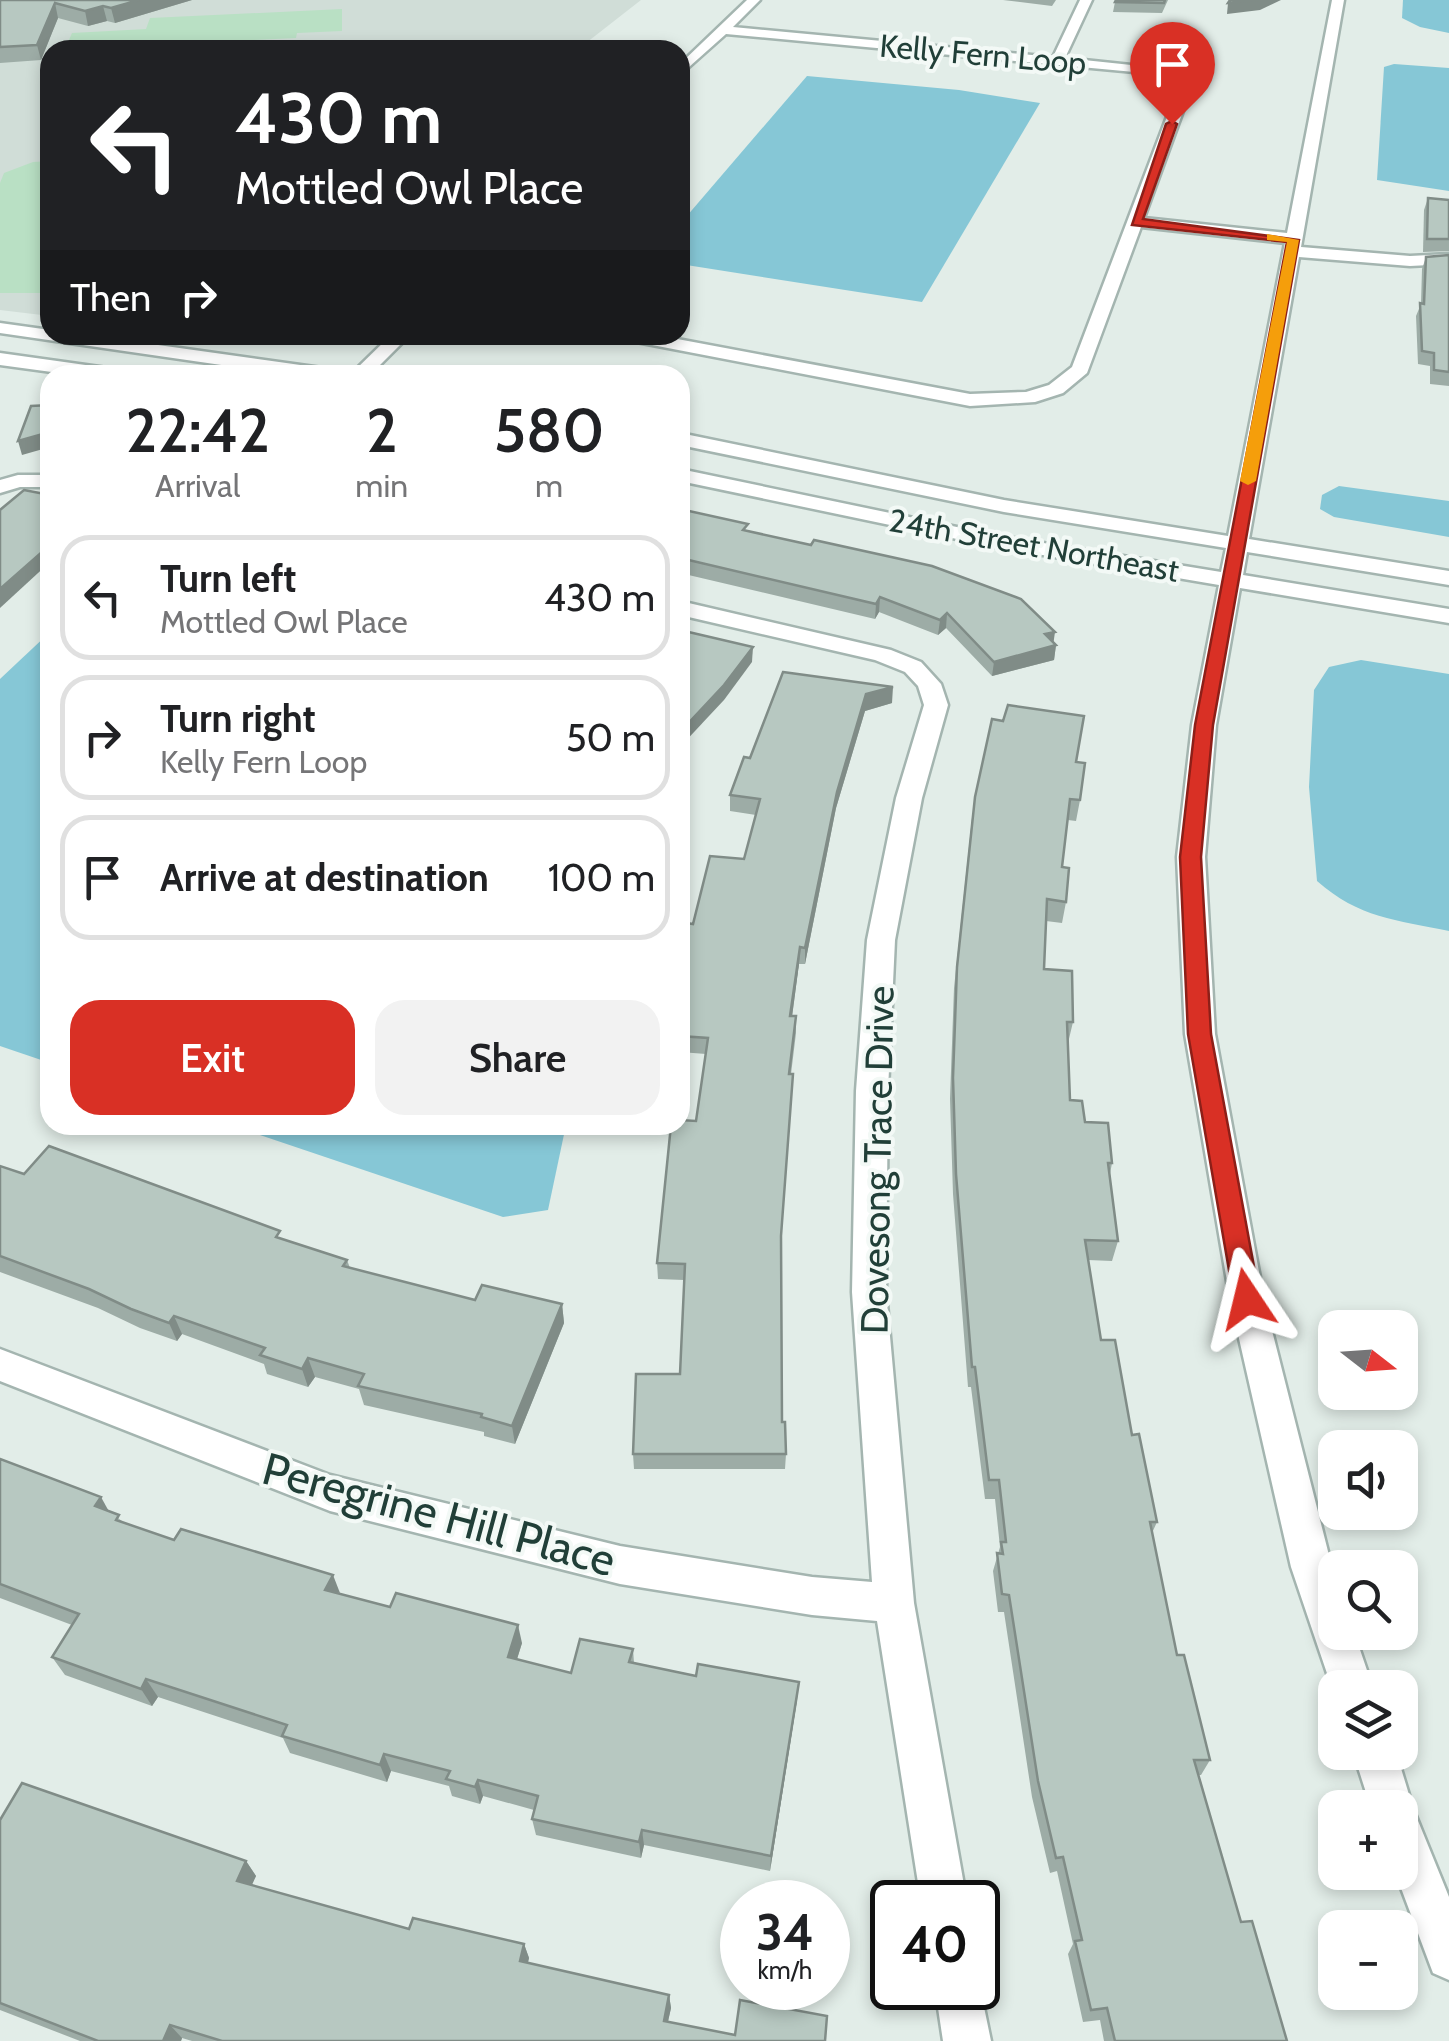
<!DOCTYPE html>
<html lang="en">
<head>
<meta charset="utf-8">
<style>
	:root { --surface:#fff; --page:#f2f2f2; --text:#202124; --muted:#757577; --line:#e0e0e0; --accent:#d93025 }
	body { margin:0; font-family:Cabin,sans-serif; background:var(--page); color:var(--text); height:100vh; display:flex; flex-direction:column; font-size:38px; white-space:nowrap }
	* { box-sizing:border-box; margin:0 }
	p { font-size:32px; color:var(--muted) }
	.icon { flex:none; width:55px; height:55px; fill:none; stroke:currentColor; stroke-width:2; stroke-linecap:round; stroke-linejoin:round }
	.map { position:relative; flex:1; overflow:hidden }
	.drawer { position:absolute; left:40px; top:365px; width:650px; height:770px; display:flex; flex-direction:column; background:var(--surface); border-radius:30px; box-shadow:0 5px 15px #0003 }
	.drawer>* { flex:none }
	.guide { position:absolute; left:40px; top:40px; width:650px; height:305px; border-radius:30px; box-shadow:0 5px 15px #0003; background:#202124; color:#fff; overflow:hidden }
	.needle { width:65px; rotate:107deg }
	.buttons { position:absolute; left:1318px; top:1310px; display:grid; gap:20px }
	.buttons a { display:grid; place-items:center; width:100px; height:100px; border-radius:20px; background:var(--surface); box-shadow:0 5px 15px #0003; font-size:50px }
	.speed { position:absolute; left:720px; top:1880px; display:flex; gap:20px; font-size:50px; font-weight:700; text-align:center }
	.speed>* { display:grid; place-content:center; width:130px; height:130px; border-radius:50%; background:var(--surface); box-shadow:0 5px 15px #0003; line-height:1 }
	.speed small { font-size:25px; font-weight:400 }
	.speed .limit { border:5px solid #111; border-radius:15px; background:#fff; color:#111 }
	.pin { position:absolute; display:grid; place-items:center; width:85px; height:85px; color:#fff; margin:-102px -42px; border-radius:50% 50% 50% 0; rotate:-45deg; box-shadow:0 0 10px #0007 }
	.pin .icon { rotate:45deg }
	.me { position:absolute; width:110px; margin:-55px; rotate:350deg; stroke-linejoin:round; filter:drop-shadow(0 0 8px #0008) }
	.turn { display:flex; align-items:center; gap:35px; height:210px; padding:0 30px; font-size:45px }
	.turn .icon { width:130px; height:130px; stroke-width:2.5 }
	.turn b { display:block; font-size:70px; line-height:85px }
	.then { display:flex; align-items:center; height:95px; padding:0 30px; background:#0003; gap:20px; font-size:38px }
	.eta { display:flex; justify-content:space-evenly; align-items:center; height:170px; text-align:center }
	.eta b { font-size:60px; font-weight:600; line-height:70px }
	.cta { display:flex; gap:20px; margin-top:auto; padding:20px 30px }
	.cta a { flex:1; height:115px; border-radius:30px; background:var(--accent); color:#fff; font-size:40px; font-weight:600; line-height:115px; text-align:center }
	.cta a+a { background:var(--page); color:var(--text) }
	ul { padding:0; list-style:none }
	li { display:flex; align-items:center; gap:30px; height:125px; margin:0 20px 15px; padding:0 10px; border:5px solid var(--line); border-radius:30px }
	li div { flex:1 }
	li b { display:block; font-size:38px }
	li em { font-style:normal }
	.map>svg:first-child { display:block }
</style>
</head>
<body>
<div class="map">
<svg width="1449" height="2041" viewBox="0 0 1449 2041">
	<rect width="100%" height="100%" fill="#e2ede8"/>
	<polygon fill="#d0ddd7" points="0,0 641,0 577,50 50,50 50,316 0,310"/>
	<g fill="#b9e0c4">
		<polygon points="342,9 342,31 297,33 296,38 65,49 72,33 146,29 150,18"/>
		<polygon points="50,161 50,293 0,293 0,183 4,173 33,162"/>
	</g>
	<g fill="#86c7d6">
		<polygon points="1403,0 1449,0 1449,33 1420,27 1402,18"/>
		<polygon points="1394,64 1449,68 1449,191 1377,180 1384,67"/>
		<polygon points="807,76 959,90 1040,103 922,302 680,264 680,224"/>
		<polygon points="1339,486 1449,501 1449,537 1334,517 1320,509 1322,495"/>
		<polygon points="50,632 50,1063 0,1046 0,679"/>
		<path d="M1361,660L1449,674V931C1396,920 1359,918 1317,881L1309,787L1314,690L1329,667Z"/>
		<polygon points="230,1125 566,1125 548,1210 503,1217"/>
	</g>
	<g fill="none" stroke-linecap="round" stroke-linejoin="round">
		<g stroke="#a4b5b0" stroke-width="5">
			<g id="minor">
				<polygon points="747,0 760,0 733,27 1053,57 1080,0 1092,0 1065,58 1169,69 1193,84 1144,218 1287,233 1332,0 1344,0 1301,247 1410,256 1449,254 1449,264 1410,266 1299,257 1249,539 1449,571 1449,585 1247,552 1243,575 1449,609 1449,623 1240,588 1216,725 1205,857 1215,1034 1264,1299 1335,1579 1335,1632 1354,1632 1373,1688 1335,1688 1335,1697 1291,1567 1230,1299 1185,1034 1177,857 1192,725 1219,585 995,547 680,481 680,469 995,535 1221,572 1226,548 1004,512 680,445 680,433 1004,500 1228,536 1285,243 1141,227 1087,373 1063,393 1035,402 970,406 621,339 618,335 656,335 970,394 1026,392 1049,385 1072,367 1179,85 1165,76 1145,73 726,34 680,75 680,64"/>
				<polygon points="0,323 50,330 50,335 87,335 329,369 338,375 290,375 0,333"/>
				<polygon points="391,335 410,335 370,375 350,375"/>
				<polygon points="0,353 114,369 123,375 74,375 0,365"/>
				<polygon points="18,475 50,475 50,487 20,487 0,493 0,480"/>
				<polygon points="680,601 891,650 921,662 941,684 948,705 922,798 895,940 888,1091 886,1292 914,1603 967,1902 921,1902 877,1621 812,1615 620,1584 330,1511 0,1381 0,1349 330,1475 620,1546 812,1577 872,1582 852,1292 856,1091 867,940 896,798 924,705 918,686 905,672 875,660 680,615"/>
				<polygon points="1353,1752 1396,1752 1414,1811 1449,1897 1449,1980 1433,1973 1395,1872 1400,1872 1400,1808 1371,1808"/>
				<polygon points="978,1978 991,2041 943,2041 935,1988 978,1988"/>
			</g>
		</g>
		<use href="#minor" fill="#fff" fill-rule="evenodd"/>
	</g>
	<g fill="#9daca6">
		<polygon points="0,0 192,0 115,23 107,21 88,26 58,18 41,60 0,63"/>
		<polygon points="1003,0 1056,0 1052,6"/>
		<polygon points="1168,0 1162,13 1113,12 1115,2"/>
		<polygon points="1428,198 1449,200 1449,251 1423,252 1424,210"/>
		<polygon points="1449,255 1449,386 1430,384 1430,366 1418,364 1416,316 1421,304 1422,269 1426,257"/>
		<polygon points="680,509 748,531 1053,642 1056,645 1054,660 992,676 946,628 938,635 879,612 875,619 680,573"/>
		<polygon points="783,672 892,703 865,711 836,808 805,964 799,964 792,1016 796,1016 796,1033 791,1074 781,1243 782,1422 786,1454 785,1469 634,1469 633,1454 680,1374 684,1280 658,1279 657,1263 696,1121 706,1054 680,1052 680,922 693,924 744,859 756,815 730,811 730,795 750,758"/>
		<polygon points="1003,721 1076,762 1080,800 1076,821 1068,820 1062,867 1066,902 1062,923 1046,921 1044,969 1073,1022 1068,1043 1070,1100 1112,1163 1110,1174 1118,1241 1112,1261 1088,1260 1101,1340 1132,1435 1157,1522 1152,1533 1177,1655 1210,1760 1201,1775 1199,1775 1241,1922 1287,2041 1104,2041 1100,2020 1083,2022 1068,1954 1073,1944 1057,1871 1050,1873 1032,1797 1004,1612 998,1612 993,1571 1000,1547 995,1499 985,1499 971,1387 968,1387 953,1194 950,1099 954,988 972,818"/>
		<polygon points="0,1166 24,1174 283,1239 347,1260 350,1268 475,1300 562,1304 564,1323 515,1444 484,1436 484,1432 364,1405 359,1389 315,1377 308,1387 267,1374 264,1364 182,1334 177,1341 140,1328 98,1308 0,1272"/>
		<polygon points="0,1459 109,1511 123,1522 174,1540 340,1594 522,1643 517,1659 571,1673 633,1649 634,1663 797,1700 770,1871 644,1845 641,1858 536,1835 532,1819 534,1810 483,1796 480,1804 452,1796 449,1786 391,1771 387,1782 290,1753 283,1738 158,1697 152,1706 65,1675 52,1657 72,1625 0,1598"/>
		<polygon points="0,1820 246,1861 256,1876 251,1885 409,1929 524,1944 529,1958 528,1963 669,1995 671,2008 668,2022 735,2035 825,2041 192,2041 182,2038 181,2041 80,2041 0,2010"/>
	</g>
	<g fill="#808c87">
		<polygon points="139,0 192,0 115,23 111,8"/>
		<polygon points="1258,0 1281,0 1260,10 1227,14 1228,3"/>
		<polygon points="55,3 58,18 41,60 37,45"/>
		<polygon points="103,6 107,21 88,26 85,11"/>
		<polygon points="50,432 50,447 22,455 18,441"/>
		<polygon points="49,545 50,562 0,608 0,589"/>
		<polygon points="880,597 879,612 875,619 876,604"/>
		<polygon points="947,613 946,628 938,635 940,620"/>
		<polygon points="1055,632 1053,646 1056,645 1054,660 992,676 994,662 1045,634"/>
		<polygon points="753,647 752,662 724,700 680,747 680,732"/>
		<polygon points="893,687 892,703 865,711 836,808 805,964 805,948 837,792 866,694"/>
		<polygon points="800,947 799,964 790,1032 790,1016"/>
		<polygon points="562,1304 564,1323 515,1444 512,1426"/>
		<polygon points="174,1316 182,1334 177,1341 169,1323"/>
		<polygon points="308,1358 315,1377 308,1387 302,1369"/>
		<polygon points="101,1497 112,1517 95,1506"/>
		<polygon points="333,1575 340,1593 325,1590"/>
		<polygon points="518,1625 522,1643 512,1675 508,1657"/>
		<polygon points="146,1679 158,1697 152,1706 141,1689"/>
		<polygon points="799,1682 797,1700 770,1871 771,1856"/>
		<polygon points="384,1754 391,1771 387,1782 380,1765"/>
		<polygon points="478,1780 483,1796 480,1804 475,1787"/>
		<polygon points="642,1830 644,1845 641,1858 639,1842"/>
		<polygon points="246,1861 256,1876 247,1896 237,1881"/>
		<polygon points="524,1944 529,1958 524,1975 520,1961"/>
		<polygon points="669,1995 671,2008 665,2034 664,2021"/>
		<polygon points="170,2025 182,2038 181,2041 163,2041"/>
	</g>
	<g fill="#b7c8c1" stroke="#808c87" stroke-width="2.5">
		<polygon points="0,0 139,0 111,8 103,6 85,11 55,3 37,45 0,47"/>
		<polygon points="1116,0 1165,0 1164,3 1115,2"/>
		<polygon points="1230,0 1258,0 1228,3"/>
		<polygon points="1428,198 1449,200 1449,239 1427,239"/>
		<polygon points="1449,255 1449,372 1434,370 1434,353 1422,351 1420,303 1424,304 1426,257"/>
		<polygon points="50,405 50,432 18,441 31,406"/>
		<polygon points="24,490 50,495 50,545 0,589 0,510"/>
		<polygon points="680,509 748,524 743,530 811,545 814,540 932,566 1021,599 1055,632 1045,634 1056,645 994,662 947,613 940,620 880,597 876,604 680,558"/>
		<polygon points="680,630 753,647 724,685 680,732"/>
		<polygon points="783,672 893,687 866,694 837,792 805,948 800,947 790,1016 796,1016 789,1074 793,1074 781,1236 782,1422 785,1422 786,1454 633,1454 636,1374 680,1374 685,1264 657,1263 671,1125 680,1125 680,1120 696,1121 708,1038 680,1036 680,922 693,924 710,856 744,859 760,799 730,795 744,757 750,758"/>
		<polygon points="1008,705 1084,716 1076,762 1085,763 1080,800 1070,799 1062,867 1069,868 1066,902 1047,899 1044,969 1072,971 1073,1022 1067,1022 1070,1100 1082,1101 1085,1122 1108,1123 1112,1163 1108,1163 1118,1241 1085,1240 1101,1340 1115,1340 1132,1435 1139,1434 1157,1522 1150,1522 1177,1655 1184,1655 1210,1760 1194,1760 1241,1922 1252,1921 1287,2041 1115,2041 1107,2008 1091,2010 1075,1941 1082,1940 1063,1857 1056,1858 1038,1781 1009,1595 1002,1594 997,1553 1003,1554 1001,1542 1006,1542 999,1480 989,1480 975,1367 972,1367 956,1174 953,1078 957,967 975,797 992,719 1003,721"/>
		<polygon points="49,1146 280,1231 276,1237 347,1260 343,1266 475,1300 482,1285 562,1304 512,1426 481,1417 482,1414 358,1386 364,1374 308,1358 302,1369 260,1355 265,1348 174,1316 169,1323 131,1309 89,1289 0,1256 0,1166 24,1174"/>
		<polygon points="0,1459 101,1497 95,1506 119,1515 116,1520 174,1540 181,1529 333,1575 325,1590 390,1607 396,1593 518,1625 508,1657 571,1673 580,1639 633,1649 629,1662 696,1676 698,1664 799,1682 771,1856 642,1830 639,1842 532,1819 538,1796 478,1780 475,1787 446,1779 450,1771 384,1754 380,1765 282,1736 287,1725 146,1679 141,1689 52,1657 79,1614 0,1584"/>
		<polygon points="22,1783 246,1861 237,1881 409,1929 413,1918 524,1944 520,1961 669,1995 664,2021 735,2035 740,2000 827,2016 825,2041 222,2041 170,2025 163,2041 98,2041 0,2003 0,1820"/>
	</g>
	<polygon fill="#d93025" stroke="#8d1f18" stroke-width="2.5" points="1172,121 1177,124 1143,219 1299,240 1213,725 1201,857 1211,1034 1260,1299 1256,1307 1247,1310 1237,1307 1234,1299 1188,1034 1180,857 1195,725 1287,242 1132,225 1166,124"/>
	<polygon fill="#f59e0b" points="1267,234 1299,240 1256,481 1248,485 1240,481 1287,242 1267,240"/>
	<g text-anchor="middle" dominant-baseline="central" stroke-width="8" stroke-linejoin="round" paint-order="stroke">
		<g font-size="32" fill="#213f38" stroke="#f3f9f6">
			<text transform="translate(983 54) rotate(5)">Kelly Fern Loop</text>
			<text transform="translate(1034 545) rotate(10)">24th Street Northeast</text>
		</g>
		<g font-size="38" fill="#213f38" stroke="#f3f9f6">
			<text transform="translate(877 1160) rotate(-89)">Dovesong Trace Drive</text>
		</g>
		<g font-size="45" fill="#213f38" stroke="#f3f9f6">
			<text transform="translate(439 1514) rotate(15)">Peregrine Hill Place</text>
		</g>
	</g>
</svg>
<div class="buttons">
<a><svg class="needle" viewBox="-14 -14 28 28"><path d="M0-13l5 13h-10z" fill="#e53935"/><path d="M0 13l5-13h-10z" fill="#757577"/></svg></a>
<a><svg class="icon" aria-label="sound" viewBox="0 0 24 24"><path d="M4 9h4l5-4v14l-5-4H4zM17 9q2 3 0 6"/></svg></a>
<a><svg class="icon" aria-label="search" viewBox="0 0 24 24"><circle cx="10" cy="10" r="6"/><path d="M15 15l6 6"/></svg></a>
<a><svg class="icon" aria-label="layers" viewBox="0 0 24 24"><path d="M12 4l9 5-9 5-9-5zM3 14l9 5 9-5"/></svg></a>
<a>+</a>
<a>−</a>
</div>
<div class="speed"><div>34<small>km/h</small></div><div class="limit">40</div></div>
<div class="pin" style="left:1172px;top:124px;background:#d93025"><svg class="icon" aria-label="arrive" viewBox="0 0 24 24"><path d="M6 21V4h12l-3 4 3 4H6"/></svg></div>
<svg class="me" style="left:1247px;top:1299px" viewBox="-20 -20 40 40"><path d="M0-17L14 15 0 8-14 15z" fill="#d93025" stroke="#fff" stroke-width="4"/></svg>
<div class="guide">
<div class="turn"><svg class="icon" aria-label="left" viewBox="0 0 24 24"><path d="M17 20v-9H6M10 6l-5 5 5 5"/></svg><div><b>430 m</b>Mottled Owl Place</div></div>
<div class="then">Then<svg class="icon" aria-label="right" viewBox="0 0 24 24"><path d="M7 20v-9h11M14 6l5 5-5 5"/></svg></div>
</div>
<section class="drawer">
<div class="eta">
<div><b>22:42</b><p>Arrival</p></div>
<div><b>2</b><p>min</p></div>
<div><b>580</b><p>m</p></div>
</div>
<ul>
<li><svg class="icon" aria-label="left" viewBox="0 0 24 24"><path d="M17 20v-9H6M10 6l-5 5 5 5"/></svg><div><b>Turn left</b><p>Mottled Owl Place</p></div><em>430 m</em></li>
<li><svg class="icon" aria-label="right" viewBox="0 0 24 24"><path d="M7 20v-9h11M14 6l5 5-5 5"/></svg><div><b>Turn right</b><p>Kelly Fern Loop</p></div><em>50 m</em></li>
<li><svg class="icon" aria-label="arrive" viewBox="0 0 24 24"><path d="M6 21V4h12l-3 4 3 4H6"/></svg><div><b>Arrive at destination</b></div><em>100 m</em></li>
</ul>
<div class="cta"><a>Exit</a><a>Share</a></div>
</section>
</div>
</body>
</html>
